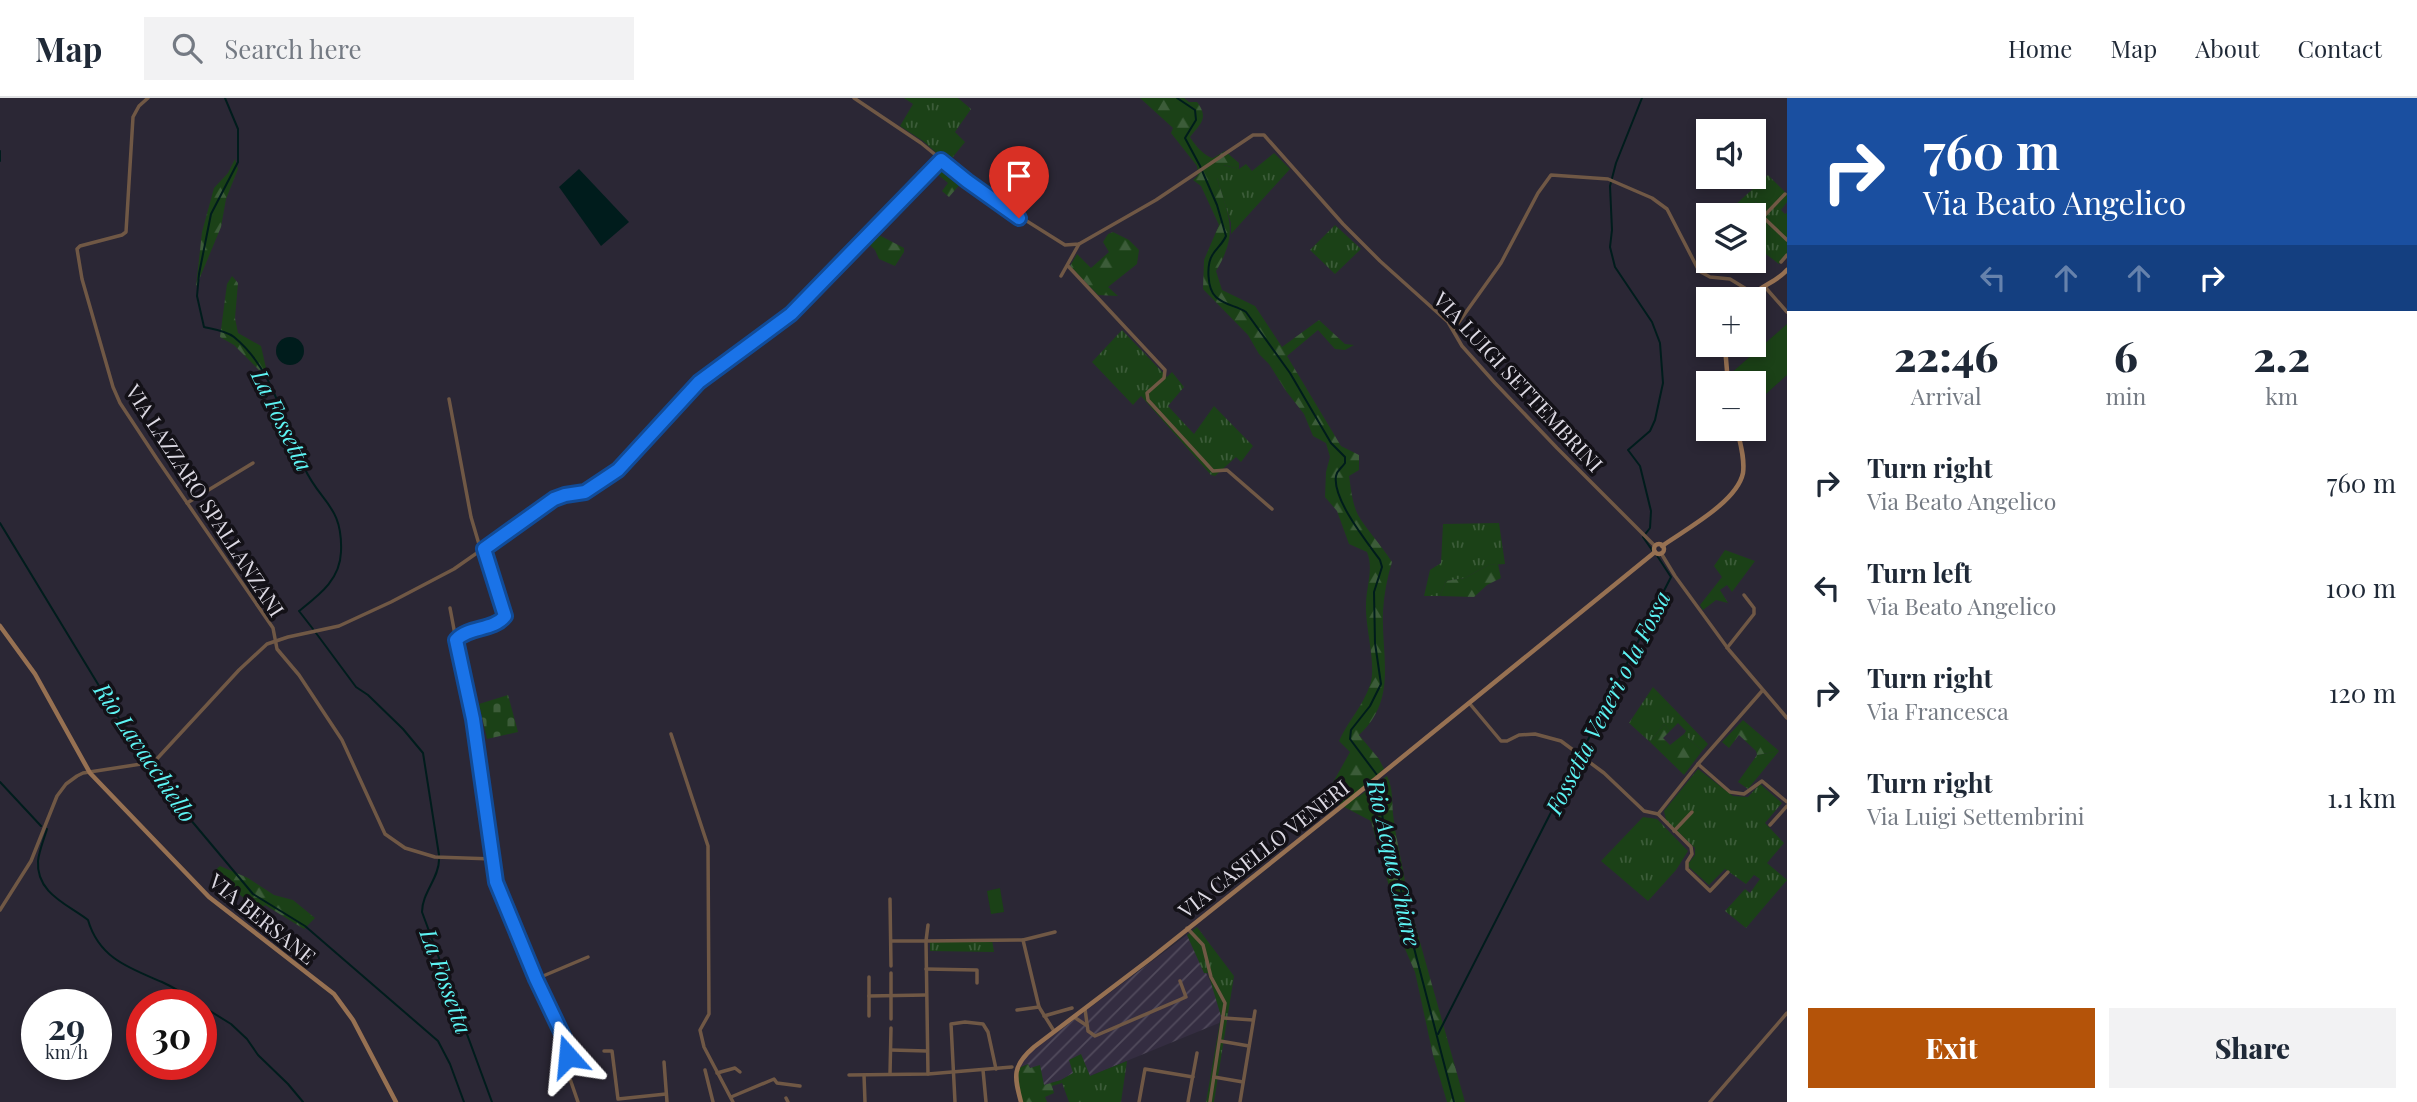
<!DOCTYPE html>
<html lang="en">
<head>
<meta charset="utf-8">
<style>
	:root { --surface:#fff; --page:#f2f2f3; --text:#1f2937; --muted:#747a83; --line:#e0e1e3; --accent:#b45309 }
	body { margin:0; font-family:"Playfair Display",serif; background:var(--page); color:var(--text); height:100vh; display:flex; flex-direction:column; font-size:26px; white-space:nowrap }
	* { box-sizing:border-box; margin:0 }
	p { font-size:23px; color:var(--muted) }
	.icon { flex:none; width:38px; height:38px; fill:none; stroke:currentColor; stroke-width:2; stroke-linecap:round; stroke-linejoin:round }
	.map { position:relative; flex:1; overflow:hidden }
	.sheet { display:flex; flex-direction:column; background:var(--surface); width:630px }
	.sheet>* { flex:none }
	.guide { background:#1a4fa0; color:#fff; overflow:hidden }
	.buttons { position:absolute; left:1696px; top:21px; display:grid; gap:14px }
	.buttons a { display:grid; place-items:center; width:70px; height:70px; border-radius:0px; background:var(--surface); box-shadow:0 4px 10px #0003; font-size:35px }
	.speed { position:absolute; left:21px; top:891px; display:flex; gap:14px; font-size:35px; font-weight:700; text-align:center }
	.speed>* { display:grid; place-content:center; width:91px; height:91px; border-radius:50%; background:var(--surface); box-shadow:0 4px 10px #0003; line-height:1 }
	.speed small { font-size:18px; font-weight:400 }
	.speed .limit { border:10px solid #d22; background:#fff; color:#111 }
	.pin { position:absolute; display:grid; place-items:center; width:60px; height:60px; color:#fff; margin:-72px -30px; border-radius:50% 50% 50% 0; rotate:-45deg; box-shadow:0 0 7px #0007 }
	.pin .icon { rotate:45deg }
	.me { position:absolute; width:77px; margin:-38px; rotate:342deg; stroke-linejoin:round; filter:drop-shadow(0 0 5px #0008) }
	.turn { display:flex; align-items:center; gap:24px; height:147px; padding:0 21px; font-size:32px }
	.turn .icon { width:91px; height:91px; stroke-width:2.5 }
	.turn b { display:block; font-size:49px; line-height:60px }
	.lanes { display:flex; align-items:center; height:66px; padding:0 21px; background:#0003; justify-content:center; gap:35px; direction:ltr }
	.lanes .off { opacity:.35 }
	.eta { display:flex; justify-content:space-evenly; align-items:center; height:119px; text-align:center }
	.eta b { font-size:42px; font-weight:800; line-height:49px }
	.button { display:flex; gap:14px; margin-top:auto; padding:14px 21px }
	.button a { flex:1; height:80px; border-radius:0px; background:var(--accent); color:#fff; font-size:28px; font-weight:800; line-height:80px; text-align:center }
	.button a+a { background:var(--page); color:var(--text) }
	ul { padding:0; list-style:none }
	li { display:flex; align-items:center; gap:21px; height:105px; padding:0 21px }
	li div { flex:1 }
	li b { display:block; font-size:26px }
	li em { font-style:normal }
	header { display:flex; align-items:center; gap:42px; box-sizing:border-box; height:98px; padding:0 35px; background:var(--surface); border-bottom:2px solid var(--line) }
	header strong { font-size:33px }
	nav { display:flex; gap:38px; margin-inline-start:auto; font-size:24px }
	.search { width:490px; height:63px; background:var(--page); display:flex; align-items:center; gap:18px; box-sizing:border-box; padding:0 24px; border-radius:0px; color:var(--muted); font-size:26px }
	main { display:flex; flex:1; min-height:0 }
	.map>svg:first-child { display:block }
</style>
</head>
<body>
<header>
<strong>Map</strong>
<div class="search"><svg class="icon" aria-label="search" viewBox="0 0 24 24"><circle cx="10" cy="10" r="6"/><path d="M15 15l6 6"/></svg>Search here</div>
<nav><a>Home</a><a>Map</a><a>About</a><a>Contact</a></nav>
</header>
<main>
<div class="map">
<svg width="1787" height="1004" viewBox="0 0 1787 1004">
	<defs>
		<pattern id="industrial-furrows" width="10" height="10" patternUnits="userSpaceOnUse" patternTransform="scale(1.75)"><rect width="10" height="10" fill="#342d41"/><path d="M-1 1l2-2M0 10L10 0M9 11l2-2" fill="none" stroke="#514b5c"/></pattern>
		<pattern id="grass-tufts" width="24" height="20" patternUnits="userSpaceOnUse" patternTransform="scale(1.75)"><rect width="24" height="20" fill="#1b4117"/><path d="M3 7l-1-3M5 7V3M7 7l1-3M15 17l-1-3M17 17v-4M19 17l1-3" fill="none" stroke="#3c5c39"/></pattern>
		<pattern id="forest-firs" width="22" height="20" patternUnits="userSpaceOnUse" patternTransform="scale(1.75)"><rect width="22" height="20" fill="#1b4117"/><path d="M5 1l3.5 6h-7zM16 11l3.5 6h-7z" fill="#3c5c39"/></pattern>
		<pattern id="cemetery-stones" width="16" height="16" patternUnits="userSpaceOnUse" patternTransform="scale(1.75)"><rect width="16" height="16" fill="#1b4117"/><path d="M2 7V4a2 2 0 0 1 4 0v3zM10 15v-3a2 2 0 0 1 4 0v3z" fill="#3c5c39"/></pattern>
	</defs>
	<rect width="100%" height="100%" fill="#2b2735"/>
	<polygon fill="url(#industrial-furrows)" points="1187,837 1214,891 1221,918 1219,925 1090,978 1074,975 1061,982 1044,987 1028,966 1019,970 1027,957"/>
	<g fill="url(#grass-tufts)">
		<polygon points="904,0 958,0 971,11 955,34 965,44 948,65 923,43 900,28 913,6"/>
		<polygon points="1274,55 1290,71 1231,136 1231,125 1217,80 1217,72 1223,67 1239,71 1246,66 1252,73"/>
		<polygon points="1768,77 1787,96 1787,104 1781,112 1785,116 1787,115 1787,158 1779,166 1754,147 1754,117 1751,117 1760,109 1756,104 1742,117 1728,117 1733,109"/>
		<polygon points="1335,127 1361,151 1335,176 1310,152"/>
		<polygon points="1122,232 1167,279 1172,274 1184,289 1168,308 1194,336 1214,308 1253,348 1241,364 1236,359 1215,378 1211,377 1141,298 1133,307 1092,264"/>
		<polygon points="1499,425 1505,466 1488,467 1465,480 1446,483 1440,498 1424,498 1430,472 1441,465 1443,426"/>
		<polygon points="1725,452 1755,463 1732,494 1727,487 1720,492 1728,505 1716,502 1703,512 1700,507 1722,479 1714,468"/>
		<polygon points="1653,589 1708,646 1702,653 1684,636 1686,633 1678,625 1670,633 1664,626 1650,644 1629,625"/>
		<polygon points="1779,653 1748,691 1738,684 1757,657"/>
		<polygon points="1698,671 1733,698 1748,699 1760,686 1782,705 1765,725 1784,745 1767,765 1787,782 1746,830 1725,813 1745,791 1750,795 1760,781 1754,777 1746,786 1725,771 1709,787 1689,769 1688,766 1695,757 1695,750 1666,722 1664,713"/>
		<polygon points="1643,719 1657,721 1688,753 1676,772 1648,803 1601,763"/>
		<polygon points="1197,829 1234,878 1214,1004 1206,1004 1221,918 1208,875 1204,875 1187,837"/>
		<polygon points="992,842 994,854 930,853 930,843"/>
		<polygon points="1081,956 1090,978 1127,963 1121,1004 1069,1004 1061,982 1073,975 1069,962"/>
	</g>
	<g fill="url(#forest-firs)">
		<path d="M1140,0H1184L1189,4H1197C1209,20 1201,25 1190,39C1194,46 1205,59 1213,60L1225,53L1239,65V71L1224,67L1217,73V80C1229,119 1239,135 1216,173L1222,192L1255,208L1282,249L1319,222L1345,246L1354,247L1345,252L1335,251L1318,232L1287,258L1341,348L1359,357V372L1349,378C1351,390 1352,405 1358,417C1366,431 1382,448 1392,464C1387,480 1384,496 1383,513C1381,558 1398,601 1359,637L1379,661L1384,671L1354,696L1358,699L1387,678C1393,690 1392,703 1393,716C1396,744 1404,770 1407,798L1465,1004H1447L1433,957L1415,874L1399,837L1392,799L1371,723L1325,699L1350,654L1339,643C1348,623 1363,608 1370,587C1377,568 1365,530 1366,507C1366,489 1374,471 1367,454L1349,446L1337,413L1325,399L1326,374L1330,359L1326,345L1313,338L1304,316L1286,293L1269,266L1259,256L1248,237L1203,191L1204,162L1219,127L1201,88L1193,82L1198,77L1197,68L1171,35L1173,30Z"/>
		<polygon points="235,61 238,71 226,101 221,129 196,189 202,134 214,90 228,75"/>
		<polygon points="941,67 962,84 949,99 942,93 948,85 935,74"/>
		<polygon points="1113,134 1129,142 1139,152 1137,166 1108,189 1118,198 1098,197 1070,168 1077,156 1091,170 1109,154 1103,144 1108,136"/>
		<polygon points="875,135 904,150 904,154 895,168 879,161 875,152 867,144"/>
		<polygon points="232,178 238,185 235,220 238,235 261,248 266,270 259,272 234,247 220,239 227,186"/>
		<polygon points="1498,466 1501,480 1487,487 1474,499 1440,498 1446,483 1465,480 1488,467"/>
		<polygon points="1743,622 1779,653 1757,657 1756,653 1739,637 1729,650 1722,644"/>
		<polygon points="1664,626 1670,633 1663,640 1670,647 1684,636 1702,653 1684,677 1650,644"/>
		<polygon points="220,768 248,780 274,797 293,802 315,820 304,831 265,807 259,813 213,774"/>
		<polygon points="1028,966 1030,970 1040,967 1044,987 1061,982 1062,985 1052,988 1054,995 1045,999 1047,1004 1023,1004 1017,982 1019,970"/>
	</g>
	<polygon fill="url(#cemetery-stones)" points="508,597 518,634 487,641 479,606"/>
	<g fill="#1b4117">
		<polygon points="1787,226 1787,277 1755,306 1754,285 1736,285 1729,277"/>
		<polygon points="1000,790 1004,814 991,816 987,793"/>
	</g>
	<g fill="#001c1c">
		<polygon points="579,71 629,124 601,148 559,89"/>
		<circle cx="290" cy="253" r="14"/>
	</g>
	<g fill="none" stroke-linecap="round" stroke-linejoin="round">
		<g stroke="#001c1c" stroke-width="2">
			<path d="M225,0L238,31V64L211,116L199,176L197,198L204,229C213,231 227,233 234,239C274,272 283,324 304,369C320,405 343,407 341,454C340,482 319,497 299,513L313,531"/>
			<path d="M1177,0L1195,12L1196,22L1185,40L1200,68L1217,107L1226,138C1223,145 1217,150 1213,156C1206,166 1207,191 1216,199C1224,207 1237,208 1246,214L1290,275L1331,345L1345,359V365C1341,371 1337,372 1336,378C1332,401 1367,444 1380,462L1382,469L1374,494L1375,545L1381,586L1370,608L1351,632L1350,641L1377,677"/>
			<polyline points="1642,0 1616,65 1610,88 1612,132 1610,149 1615,169 1652,224 1660,245 1663,285 1655,322 1650,333 1628,352 1640,368 1651,413 1650,430 1643,439 1652,452"/>
			<polyline points="0,53 0,63"/>
			<polyline points="0,425 135,647 154,666 169,696 253,796 305,828 438,943 450,966 464,1004"/>
			<polyline points="316,535 356,589 368,597 403,631 423,655 439,757"/>
			<polyline points="1378,683 1384,731 1395,759 1406,819 1454,1004"/>
			<polyline points="0,684 41,728"/>
			<path d="M47,731C44,741 39,753 38,763C36,795 67,806 88,822C99,860 129,870 162,884C175,890 188,898 200,906"/>
			<path d="M439,762C439,780 422,795 422,814L492,1004"/>
			<polyline points="202,908 231,926 247,941 258,957 288,986 303,1004"/>
			<polyline points="1438,936 1671,479 1656,456"/>
		</g>
		<g stroke="#705845" stroke-width="3.5">
			<polyline points="148,0 139,8 133,19 126,134 122,137 80,148 77,151 82,181 113,289 120,305 157,361 273,530 277,551 299,577 342,642 385,736 405,750 435,759 493,761"/>
			<polyline points="854,0 921,45 982,95 1065,147 1079,146 1156,102 1253,37 1264,37 1343,126 1380,163 1448,224 1462,248 1495,285 1557,350 1655,448"/>
			<polyline points="1785,96 1763,119 1787,142"/>
			<polyline points="1781,164 1787,157"/>
			<polyline points="1068,168 1165,272 1164,280 1147,295 1148,302 1213,373 1227,372 1272,411"/>
			<polyline points="1061,178 1079,146"/>
			<polyline points="1765,189 1787,214"/>
			<polyline points="1454,231 1501,165 1538,95 1551,77 1608,81 1652,100 1667,111 1699,173 1710,179 1730,181 1753,195"/>
			<polyline points="449,301 471,419 481,453"/>
			<polyline points="187,405 253,365"/>
			<path d="M484,451L505,518C493,533 469,528 456,542L473,620L497,784L536,881L565,942L569,978L578,1004"/>
			<polyline points="1661,455 1675,478 1729,552 1787,620"/>
			<polyline points="450,510 456,542"/>
			<polyline points="1727,550 1754,516 1754,510 1744,497"/>
			<polyline points="1470,606 1501,643 1507,643 1519,637 1535,636 1561,643 1604,675 1644,713 1658,716 1698,666 1762,593"/>
			<polyline points="671,636 708,748 709,916 700,932 704,949 733,1004"/>
			<polyline points="1698,666 1730,694 1744,696 1762,683 1787,704"/>
			<polyline points="1658,716 1691,749 1692,756 1687,764 1687,771 1710,793 1728,774"/>
			<polyline points="1770,727 1787,708"/>
			<polyline points="1674,733 1692,714"/>
			<polyline points="890,801 891,868"/>
			<path d="M0,812L31,763L57,698L66,686L77,678L83,675L154,664L239,572L267,546L288,539L339,528L391,504L454,471L554,401C564,397 575,399 585,394C635,373 662,317 701,282C731,254 770,236 800,208L941,62"/>
			<polyline points="928,827 926,843 1023,842 1039,909 1054,933"/>
			<polyline points="1187,830 1203,847 1211,879 1225,905 1210,1004"/>
			<polyline points="1023,842 1055,834"/>
			<polyline points="891,843 926,843 928,976"/>
			<polyline points="926,871 977,872 977,885"/>
			<polyline points="891,875 891,921"/>
			<polyline points="536,881 588,859"/>
			<polyline points="869,898 926,897"/>
			<polyline points="1085,911 1088,933 1095,938 1186,899 1180,883"/>
			<polyline points="1017,912 1039,909"/>
			<polyline points="869,918 869,879"/>
			<polyline points="1044,918 1072,910"/>
			<polyline points="1074,919 1086,927"/>
			<polyline points="1224,920 1253,922"/>
			<polyline points="1220,943 1249,948"/>
			<polyline points="891,952 927,953"/>
			<polyline points="604,953 612,953 618,1001 666,996"/>
			<polyline points="664,964 667,1004"/>
			<polyline points="705,972 713,1004"/>
			<polyline points="983,972 986,1004"/>
			<polyline points="717,975 735,970 740,974"/>
			<polyline points="890,976 891,930"/>
			<polyline points="849,977 928,976 1012,969"/>
			<polyline points="864,977 865,1004"/>
			<polyline points="1214,979 1243,984"/>
			<polyline points="731,999 774,981 777,985 800,988"/>
			<polyline points="786,1000 788,1004"/>
			<polyline points="955,1004 951,926 965,924 983,926 988,934 996,971"/>
			<polyline points="1139,1004 1145,971 1193,979"/>
			<polyline points="1188,1004 1197,955"/>
			<polyline points="1240,1004 1255,913"/>
			<polyline points="1710,1004 1787,915"/>
		</g>
		<g stroke="#977152" stroke-width="4.5">
			<path d="M1749,201C1758,188 1776,185 1787,172"/>
			<polyline points="1720,247 1724,249 1727,247"/>
			<polyline points="1725,249 1728,285"/>
			<circle cx="1659" cy="451" r="5"/>
			<path d="M1662,448C1686,431 1737,404 1743,375C1745,360 1740,345 1737,331"/>
			<polyline points="0,528 35,576 90,675 209,799 334,896 353,922 396,1004"/>
			<path d="M1021,1004C1014,978 1012,968 1034,949L1150,861L1352,700L1655,454"/>
		</g>
	</g>
	<g fill="none" stroke-linecap="round" stroke-linejoin="round">
		<g stroke="#114b97" stroke-width="18">
			<path id="route" d="M568,958L565,942L536,881L496,784L473,621L456,542C469,528 493,533 505,518L484,451L554,401L565,397L585,394L618,372L699,284L791,216L941,62L967,83L1019,120"/>
		</g>
		<use href="#route" stroke="#1a73e8" stroke-width="12"/>
	</g>
	<g text-anchor="middle" dominant-baseline="central" stroke-width="7" stroke-linejoin="round" paint-order="stroke">
		<g font-size="21" fill="#dcd9e3" stroke="#131117">
			<text transform="translate(1519 283) rotate(47)">VIA LUIGI SETTEMBRINI</text>
			<text transform="translate(206 402) rotate(57)">VIA LAZZARO SPALLANZANI</text>
			<text transform="translate(1263 750) rotate(-38)">VIA CASELLO VENERI</text>
			<text transform="translate(263 820) rotate(39)">VIA BERSANE</text>
		</g>
		<g font-size="23" font-style="italic" fill="#5df3f3" stroke="#131117">
			<text transform="translate(283 322) rotate(64)">La Fossetta</text>
			<text transform="translate(1607 604) rotate(-63)">Fossetta Veneri o la Fossa</text>
			<text transform="translate(146 654) rotate(56)">Rio Lavacchiello</text>
			<text transform="translate(1395 765) rotate(77)">Rio Acque Chiare</text>
			<text transform="translate(447 883) rotate(70)">La Fossetta</text>
		</g>
	</g>
</svg>
<div class="buttons">
<a><svg class="icon" aria-label="sound" viewBox="0 0 24 24"><path d="M4 9h4l5-4v14l-5-4H4zM17 9q2 3 0 6"/></svg></a>
<a><svg class="icon" aria-label="layers" viewBox="0 0 24 24"><path d="M12 4l9 5-9 5-9-5zM3 14l9 5 9-5"/></svg></a>
<a>+</a>
<a>−</a>
</div>
<div class="speed"><div>29<small>km/h</small></div><div class="limit">30</div></div>
<div class="pin" style="left:1019px;top:120px;background:#d93025"><svg class="icon" aria-label="arrive" viewBox="0 0 24 24"><path d="M6 21V4h12l-3 4 3 4H6"/></svg></div>
<svg class="me" style="left:568px;top:958px" viewBox="-20 -20 40 40"><path d="M0-17L14 15 0 8-14 15z" fill="#1a73e8" stroke="#fff" stroke-width="4"/></svg>
</div>
<section class="sheet">
<div class="guide">
<div class="turn"><svg class="icon" aria-label="right" viewBox="0 0 24 24"><path d="M7 20v-9h11M14 6l5 5-5 5"/></svg><div><b>760 m</b>Via Beato Angelico</div></div>
<div class="lanes"><svg class="icon off" aria-label="left" viewBox="0 0 24 24"><path d="M17 20v-9H6M10 6l-5 5 5 5"/></svg><svg class="icon off" aria-label="ahead" viewBox="0 0 24 24"><path d="M12 20V5M6 11l6-6 6 6"/></svg><svg class="icon off" aria-label="ahead" viewBox="0 0 24 24"><path d="M12 20V5M6 11l6-6 6 6"/></svg><svg class="icon" aria-label="right" viewBox="0 0 24 24"><path d="M7 20v-9h11M14 6l5 5-5 5"/></svg></div>
</div>
<div class="eta">
<div><b>22:46</b><p>Arrival</p></div>
<div><b>6</b><p>min</p></div>
<div><b>2.2</b><p>km</p></div>
</div>
<ul>
<li><svg class="icon" aria-label="right" viewBox="0 0 24 24"><path d="M7 20v-9h11M14 6l5 5-5 5"/></svg><div><b>Turn right</b><p>Via Beato Angelico</p></div><em>760 m</em></li>
<li><svg class="icon" aria-label="left" viewBox="0 0 24 24"><path d="M17 20v-9H6M10 6l-5 5 5 5"/></svg><div><b>Turn left</b><p>Via Beato Angelico</p></div><em>100 m</em></li>
<li><svg class="icon" aria-label="right" viewBox="0 0 24 24"><path d="M7 20v-9h11M14 6l5 5-5 5"/></svg><div><b>Turn right</b><p>Via Francesca</p></div><em>120 m</em></li>
<li><svg class="icon" aria-label="right" viewBox="0 0 24 24"><path d="M7 20v-9h11M14 6l5 5-5 5"/></svg><div><b>Turn right</b><p>Via Luigi Settembrini</p></div><em>1.1 km</em></li>
</ul>
<div class="button"><a>Exit</a><a>Share</a></div>
</section>
</main>
</body>
</html>
